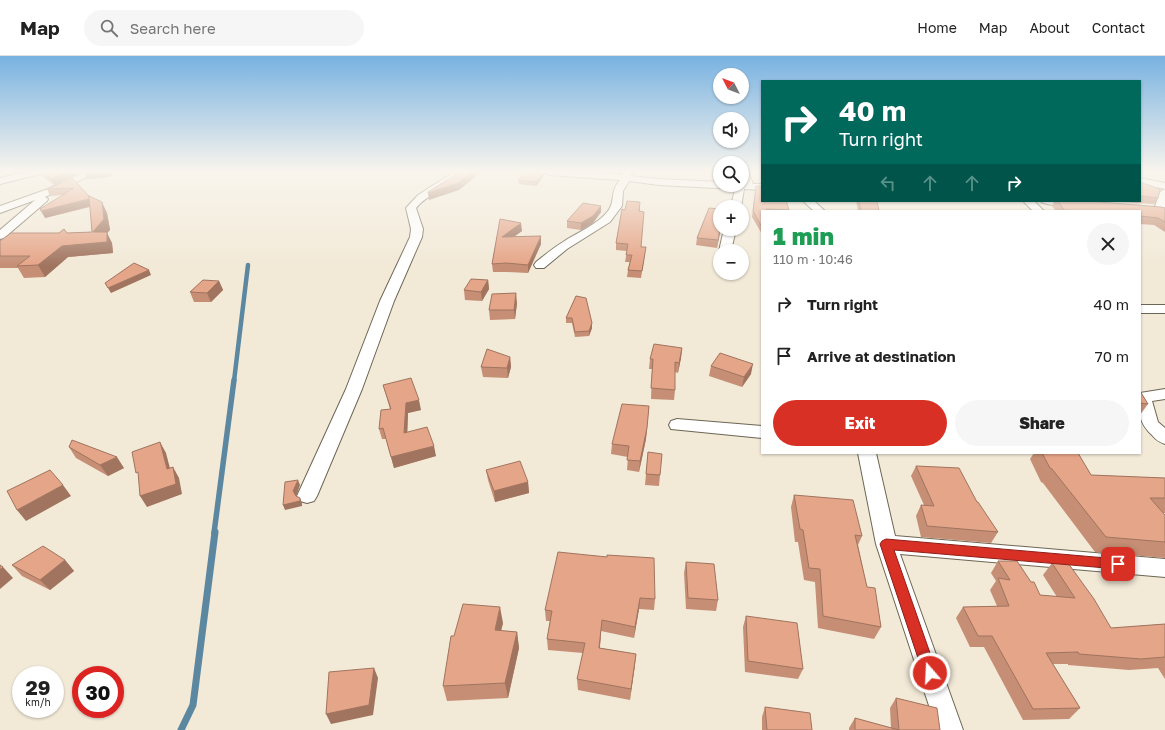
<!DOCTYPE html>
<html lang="en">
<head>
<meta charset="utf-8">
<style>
	:root { --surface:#fff; --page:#f6f6f6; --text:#222; --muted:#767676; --line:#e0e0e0; --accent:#d93025 }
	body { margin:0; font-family:"Golos Text",sans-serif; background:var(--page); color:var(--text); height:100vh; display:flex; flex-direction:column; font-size:15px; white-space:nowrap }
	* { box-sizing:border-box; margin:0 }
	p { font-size:13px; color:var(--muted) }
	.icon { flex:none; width:22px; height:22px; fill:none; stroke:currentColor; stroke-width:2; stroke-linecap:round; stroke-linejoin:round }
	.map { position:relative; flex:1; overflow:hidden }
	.side { position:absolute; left:761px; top:154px; width:380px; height:244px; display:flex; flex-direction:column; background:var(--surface); border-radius:0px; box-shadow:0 1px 3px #0004 }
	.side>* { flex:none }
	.guide { position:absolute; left:761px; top:24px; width:380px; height:122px; border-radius:0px; box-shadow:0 1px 3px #0004; background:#00695c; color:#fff; overflow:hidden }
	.needle { width:26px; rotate:312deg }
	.controls { position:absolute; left:713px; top:12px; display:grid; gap:8px }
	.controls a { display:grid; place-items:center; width:36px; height:36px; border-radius:50%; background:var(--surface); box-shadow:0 1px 3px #0004; font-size:20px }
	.speed { position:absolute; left:12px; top:610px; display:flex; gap:8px; font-size:20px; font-weight:700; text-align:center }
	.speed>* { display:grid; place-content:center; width:52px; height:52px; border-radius:50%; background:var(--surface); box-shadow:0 1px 3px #0004; line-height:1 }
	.speed small { font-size:10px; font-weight:400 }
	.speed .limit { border:6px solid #d22; background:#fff; color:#111 }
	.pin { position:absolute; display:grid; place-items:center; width:34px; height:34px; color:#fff; margin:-17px; border-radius:8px; box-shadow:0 2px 6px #0006 }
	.me { position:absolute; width:44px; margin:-22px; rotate:341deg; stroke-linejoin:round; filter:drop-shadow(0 0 3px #0008) }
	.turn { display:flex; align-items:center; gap:14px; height:84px; padding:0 12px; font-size:18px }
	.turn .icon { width:52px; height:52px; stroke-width:2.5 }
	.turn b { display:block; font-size:28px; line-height:34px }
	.lanes { display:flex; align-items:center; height:38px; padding:0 12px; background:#0003; justify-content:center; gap:20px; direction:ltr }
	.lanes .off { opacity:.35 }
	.round { display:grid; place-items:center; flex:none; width:42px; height:42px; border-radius:21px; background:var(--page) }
	.head { display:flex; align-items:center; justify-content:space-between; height:68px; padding:0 12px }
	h1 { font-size:24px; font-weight:800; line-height:30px; color:#1e9e55 }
	.action { display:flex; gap:8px; margin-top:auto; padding:8px 12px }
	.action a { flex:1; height:46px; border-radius:24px; background:var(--accent); color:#fff; font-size:16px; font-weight:800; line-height:46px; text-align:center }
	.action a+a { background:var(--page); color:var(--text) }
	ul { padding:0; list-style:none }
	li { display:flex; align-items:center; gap:12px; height:52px; padding:0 12px }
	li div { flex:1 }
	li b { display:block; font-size:15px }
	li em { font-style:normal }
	header { display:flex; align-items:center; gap:24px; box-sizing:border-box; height:56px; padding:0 20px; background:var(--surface); border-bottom:1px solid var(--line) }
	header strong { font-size:19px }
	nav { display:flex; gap:22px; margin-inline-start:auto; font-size:14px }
	.search { width:280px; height:36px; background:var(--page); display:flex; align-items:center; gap:10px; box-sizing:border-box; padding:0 14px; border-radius:22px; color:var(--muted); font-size:15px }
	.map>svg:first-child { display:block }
</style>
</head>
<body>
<header>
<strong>Map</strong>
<div class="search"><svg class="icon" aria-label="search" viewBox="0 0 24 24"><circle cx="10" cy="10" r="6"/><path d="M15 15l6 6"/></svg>Search here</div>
<nav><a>Home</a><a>Map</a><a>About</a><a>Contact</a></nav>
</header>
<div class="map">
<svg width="1165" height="674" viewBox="0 0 1165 674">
	<rect width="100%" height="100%" fill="#f2e9d7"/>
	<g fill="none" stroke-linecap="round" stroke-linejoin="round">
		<polyline stroke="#5c87a1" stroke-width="4.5" points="234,325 248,209"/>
		<polyline stroke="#5c87a1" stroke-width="5.5" points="214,477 234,324"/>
		<polyline stroke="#5c87a1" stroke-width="7" points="181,674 193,649 215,476"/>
		<g stroke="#6d6655" stroke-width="2">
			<g id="minor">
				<polygon points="26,116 42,116 40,118 0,128 0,122"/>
				<polygon points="85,116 97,116 45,141 48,143 47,145 4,182 0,183 0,174 35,144 0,157 0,150 48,133"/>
				<path d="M454,116H465C452,132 429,136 416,152L423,173L422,181L394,245L362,333L317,440L314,445L307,447L300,445L297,440L346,333L380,245L410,181L411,173L406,152L418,139Z"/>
				<path d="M544,116H596L622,119V116H632L631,120L659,123L720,126V129H742L743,127L742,116H748L753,128H762V134L744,133L741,151H731L735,133L659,129L629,125L623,135L622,150L610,166L567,193L544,212H536L534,209L536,206C545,199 553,192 563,186C578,176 597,169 608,155C616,145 609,137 620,124L549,119Z"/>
				<polygon points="1140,122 1165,127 1165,133 1140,128"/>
				<polygon points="1165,133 1165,160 1161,159 1154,153 1160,136"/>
				<polygon points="803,145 814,145 825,155 814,155"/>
				<polygon points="1023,145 1034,145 1044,155 1033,155"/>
				<path d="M1040,145H1079L1080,147C1076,152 1044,150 1040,145Z"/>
				<polygon points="724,173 736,173 731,195 720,195 720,196 719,195"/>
				<rect x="1140" y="249" width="25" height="8"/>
				<path d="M1165,333V343L1152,345L1158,366L1165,372V388C1159,386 1156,384 1152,379C1137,365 1140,356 1140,337Z"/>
				<polygon points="677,363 762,370 762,382 671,373 669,369 671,365"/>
				<polygon points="858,397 876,397 895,480 1165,503 1165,521 900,498 963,674 937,674 876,488"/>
			</g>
		</g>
		<use href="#minor" fill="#fff" fill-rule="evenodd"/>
	</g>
	<g fill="#c58e75">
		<polygon points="40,116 82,116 54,129 41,119"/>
		<polygon points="545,118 536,130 519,128 518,124"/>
		<polygon points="72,122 89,140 107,157 110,174 107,177 112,187 113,197 68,201 45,221 24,222 18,212 0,212 0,185 67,177 92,176 90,151 45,162 62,139 50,140 47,133"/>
		<polygon points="1140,126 1158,142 1154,148 1107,145 1140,145"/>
		<polygon points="756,130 789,154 789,155 762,155 762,178 752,161"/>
		<polygon points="856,145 877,145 879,155 858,155"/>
		<polygon points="1054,145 1086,145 1165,152 1165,176 1154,169 1140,168 1140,155 1056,155 1052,150"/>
		<polygon points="601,150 601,156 593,167 581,174 567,172 567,165"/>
		<polygon points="640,152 640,155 641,191 645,198 641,222 627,221 628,214 630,206 625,206 627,195 616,194 616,187 625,154"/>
		<polygon points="500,163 522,175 514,181 541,188 528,217 507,216 493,216 492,208"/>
		<polygon points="720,173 717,192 696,189 697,182"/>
		<polygon points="488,224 489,233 482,245 465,244 464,234"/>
		<polygon points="219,225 223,234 211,246 194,246 190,236"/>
		<polygon points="576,240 592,267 592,272 589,280 575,281 572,267 566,267 566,262"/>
		<polygon points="517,247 515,263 490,264 489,254"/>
		<polygon points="682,292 681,302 678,317 675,316 675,334 674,344 651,343 652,313 649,313 650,303"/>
		<polygon points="510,301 511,311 508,322 483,321 481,311"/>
		<polygon points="711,310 751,318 742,331 709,320"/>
		<polygon points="383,329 421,354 408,357 407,376 436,400 394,412 386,383 382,383 379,373 390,353"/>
		<polygon points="1140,335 1148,348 1140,359"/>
		<polygon points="649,350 646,383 639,416 627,414 628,401 611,398 612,388"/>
		<polygon points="69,391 124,412 108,420 76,402"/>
		<polygon points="648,396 660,419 659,430 645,429"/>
		<polygon points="1034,397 1078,397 1091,419 1165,422 1165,457 1163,457 1165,459 1165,502 1095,496 1043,427 1041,426 1030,403"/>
		<polygon points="916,410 977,446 998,476 991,487 921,481 916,460 921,449 924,449 911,420"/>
		<polygon points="486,414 528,426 529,437 495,446 488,424"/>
		<polygon points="794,439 862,480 858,489 867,531 881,571 874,583 818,572 815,526 804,524 798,486 795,486 791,451"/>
		<polygon points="607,501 655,543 654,554 639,553 634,582 601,575 600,592 636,598 630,644 578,634 577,623 583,597 548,594 547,583 550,565 546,565 545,554"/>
		<polygon points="65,504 74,515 50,534 22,520 12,509"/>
		<polygon points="998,505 1040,539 1057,541 1043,519 1052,507 1111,572 1165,568 1165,623 1158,612 1129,614 1068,609 1068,608 1053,608 1080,652 1069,663 1023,664 984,591 970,591 956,562 963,551 997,550 990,534 996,525 991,517"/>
		<polygon points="686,506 718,544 716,555 686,553 684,517"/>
		<polygon points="746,560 803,613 798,623 745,616 743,571"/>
		<polygon points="503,567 501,575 517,576 519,592 508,642 447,645 443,630"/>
		<polygon points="896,642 940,674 849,674 849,672 855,662 891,672 890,652"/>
		<polygon points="765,651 812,674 762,674 762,661"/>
	</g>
	<g fill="#a0745f">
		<polygon points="67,116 82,116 54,129 51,123"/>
		<polygon points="98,116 114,116 110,121 87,123 84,117"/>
		<polygon points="473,116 481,116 459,134 429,144 428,137"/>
		<polygon points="544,116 545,116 545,118 536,130 536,126"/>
		<polygon points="92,143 95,149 45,162 41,155"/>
		<polygon points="102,146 107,157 110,174 107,177 112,187 113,197 68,201 45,221 38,209 62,190 93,176"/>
		<polygon points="601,150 601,156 593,167 581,174 581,167"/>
		<polygon points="521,167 522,175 503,188 502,181"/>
		<polygon points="720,173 721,173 717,192 718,184"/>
		<polygon points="541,180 541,188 528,217 528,209"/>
		<polygon points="149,214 151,219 111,237 108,232"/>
		<polygon points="488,224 489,233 482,245 481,236"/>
		<polygon points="219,225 223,234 211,246 207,237"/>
		<polygon points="516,237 517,247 515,263 514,254"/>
		<polygon points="592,267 592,272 589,280 589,275"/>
		<polygon points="682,292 681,302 678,317 679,307"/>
		<polygon points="510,301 511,311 508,322 507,312"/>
		<polygon points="753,308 751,318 742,331 744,321"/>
		<polygon points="419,344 421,354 408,357 407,387 404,377 406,347"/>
		<polygon points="647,372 646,383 639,416 640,405"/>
		<polygon points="160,386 166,397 173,424 167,413"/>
		<polygon points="434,390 436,400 394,412 391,401"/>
		<polygon points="117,401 124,412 108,420 100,409"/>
		<polygon points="173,411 179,422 182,438 147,451 140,440"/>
		<polygon points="298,424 300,429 296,441 293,435"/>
		<polygon points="528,426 529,437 495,446 494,435"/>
		<polygon points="63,429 71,440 26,465 17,454"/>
		<polygon points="300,442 302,447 302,450 285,454 283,449"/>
		<polygon points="65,504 74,515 50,534 40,524"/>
		<polygon points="3,511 13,522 0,533 0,514"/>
		<polygon points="640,542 639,553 634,582 635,571"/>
		<polygon points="500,551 503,567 497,590 495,574"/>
		<polygon points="602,564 601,575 599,602 599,592"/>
		<polygon points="517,576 519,592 508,642 505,627"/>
		<polygon points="636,598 635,609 630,644 631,633"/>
		<polygon points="374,612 378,622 373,659 331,668 326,658"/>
	</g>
	<g fill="#e5a588" stroke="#a0745f">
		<polygon points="42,116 67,116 51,123"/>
		<polygon points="86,116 98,116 84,117"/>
		<polygon points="460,116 473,116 458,127 428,137 428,136"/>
		<polygon points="526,116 544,116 536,126 518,124"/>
		<polygon points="72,122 89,140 89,143 41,155 40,153 74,132 47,133"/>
		<polygon points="1140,126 1160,133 1158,142 1140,140"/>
		<polygon points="756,130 762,130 762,145 786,145 789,154 766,153 766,155 762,155 762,171 753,155"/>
		<polygon points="89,140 102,146 104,163 93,176 107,176 107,186 62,190 38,209 17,210 30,200 0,200 0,185 11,177 59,177 64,173 67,177 92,176"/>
		<polygon points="627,145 640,146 639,155 644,156 641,191 646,191 642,215 628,214 632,199 626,199 628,188 616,187 622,153 625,154"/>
		<polygon points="859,145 877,145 879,155 861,155"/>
		<polygon points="1058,145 1086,145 1161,151 1165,152 1165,166 1158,162 1140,160 1140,155 1082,155 1064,154"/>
		<polygon points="583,147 601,150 593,160 581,167 567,165"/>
		<polygon points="709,152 720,153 720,173 718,184 697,182"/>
		<polygon points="500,163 521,167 502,181 541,180 528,209 506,207 492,208"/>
		<polygon points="134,207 149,214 108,232 105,227"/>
		<polygon points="471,223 488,224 481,236 464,234"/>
		<polygon points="203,224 219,225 207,237 190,236"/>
		<polygon points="516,237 514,254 489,254 492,238"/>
		<polygon points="576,240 586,242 592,267 589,275 575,276 572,262 566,262"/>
		<polygon points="654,288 682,292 679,307 675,306 675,334 651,332 653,303 650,303"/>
		<polygon points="487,293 510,301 507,312 481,311"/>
		<polygon points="720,297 753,308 744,321 711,310"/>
		<polygon points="411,322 419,344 406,347 404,377 427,371 434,390 391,401 383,372 379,373 381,354 391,353 383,329"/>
		<polygon points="1140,335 1148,348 1140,347"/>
		<polygon points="622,348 649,350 647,372 640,405 627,404 629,390 612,388"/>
		<polygon points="72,384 117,401 100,409 69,391"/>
		<polygon points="160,386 167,413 173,411 176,428 140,440 138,416 136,417 132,396"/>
		<polygon points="648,396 662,398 660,419 646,418"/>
		<polygon points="1042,397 1078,397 1091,419 1165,422 1165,442 1150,442 1165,459 1165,486 1106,481 1052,413 1050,412"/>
		<polygon points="520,405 528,426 494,435 486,414"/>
		<polygon points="916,410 959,412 977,446 978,446 998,476 927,470 921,449 934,450"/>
		<polygon points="50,414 63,429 17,454 7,435"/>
		<polygon points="298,424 293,435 296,440 300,442 300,445 283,449 285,426"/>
		<polygon points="794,439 853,444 862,480 855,479 867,531 875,532 881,571 823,560 820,513 809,512 803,474 800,473"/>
		<polygon points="43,490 65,504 40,524 12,509"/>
		<polygon points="558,496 607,501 607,499 654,502 655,543 640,542 635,571 602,564 599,592 636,598 631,633 577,623 585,587 547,583 552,555 545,554"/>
		<polygon points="998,505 1017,505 1031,526 1034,526 1040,539 1075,542 1052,507 1068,507 1094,543 1111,572 1165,568 1165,601 1141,603 1079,598 1078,596 1046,597 1080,652 1033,653 992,580 978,580 963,551 1009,550 998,522 1010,524"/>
		<polygon points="686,506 714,508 718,544 688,542"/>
		<polygon points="0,509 3,511 0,514"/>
		<polygon points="463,548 500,551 495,574 517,576 505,627 443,630 451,580 454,580"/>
		<polygon points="746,560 797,567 803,613 748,605"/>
		<polygon points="374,612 369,649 326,658 329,616"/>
		<polygon points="896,642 937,652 940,674 855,674 855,662 899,674"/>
		<polygon points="765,651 810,657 812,674 767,674"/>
	</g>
	<linearGradient id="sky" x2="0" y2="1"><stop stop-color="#78b2e1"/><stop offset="0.55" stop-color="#f9f5ed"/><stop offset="1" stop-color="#f9f5ed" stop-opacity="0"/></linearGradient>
	<rect width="1165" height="210" fill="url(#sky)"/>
	<polygon fill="#d93025" stroke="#8d1f18" points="886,483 1118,503 1123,505 1125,508 1123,512 1118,513 894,494 937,617 935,622 930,623 925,622 923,617 880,488 882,485"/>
</svg>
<div class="controls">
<a><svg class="needle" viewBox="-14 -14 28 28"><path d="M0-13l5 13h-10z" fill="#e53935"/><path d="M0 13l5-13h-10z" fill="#767676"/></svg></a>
<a><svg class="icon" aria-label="sound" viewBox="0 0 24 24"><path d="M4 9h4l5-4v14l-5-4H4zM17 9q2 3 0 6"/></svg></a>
<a><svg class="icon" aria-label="search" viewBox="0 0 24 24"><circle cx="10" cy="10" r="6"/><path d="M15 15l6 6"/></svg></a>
<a>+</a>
<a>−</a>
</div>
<div class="speed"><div>29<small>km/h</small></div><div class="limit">30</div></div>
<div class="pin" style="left:1118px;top:508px;background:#d93025"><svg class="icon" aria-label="arrive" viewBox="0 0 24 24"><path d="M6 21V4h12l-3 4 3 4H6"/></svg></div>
<svg class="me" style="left:930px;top:617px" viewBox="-20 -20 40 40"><circle r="17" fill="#d93025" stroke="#fff" stroke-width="3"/><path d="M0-11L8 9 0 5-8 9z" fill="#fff"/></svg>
<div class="guide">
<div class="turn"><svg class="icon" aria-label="right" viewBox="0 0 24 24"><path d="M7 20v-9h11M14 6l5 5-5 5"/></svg><div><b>40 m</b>Turn right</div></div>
<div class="lanes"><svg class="icon off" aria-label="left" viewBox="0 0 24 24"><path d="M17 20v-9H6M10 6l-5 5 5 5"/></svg><svg class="icon off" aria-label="ahead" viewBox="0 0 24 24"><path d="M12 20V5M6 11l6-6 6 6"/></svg><svg class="icon off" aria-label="ahead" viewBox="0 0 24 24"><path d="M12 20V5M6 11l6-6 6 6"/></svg><svg class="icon" aria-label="right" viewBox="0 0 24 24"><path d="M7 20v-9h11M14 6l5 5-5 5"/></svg></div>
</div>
<section class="side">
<div class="head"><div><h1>1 min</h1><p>110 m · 10:46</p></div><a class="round"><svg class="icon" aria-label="close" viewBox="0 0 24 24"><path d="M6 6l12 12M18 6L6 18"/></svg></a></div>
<ul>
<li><svg class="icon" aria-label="right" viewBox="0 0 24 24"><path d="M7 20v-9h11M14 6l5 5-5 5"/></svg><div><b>Turn right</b></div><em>40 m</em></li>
<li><svg class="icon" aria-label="arrive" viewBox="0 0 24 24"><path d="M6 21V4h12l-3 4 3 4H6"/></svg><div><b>Arrive at destination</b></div><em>70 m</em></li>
</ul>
<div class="action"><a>Exit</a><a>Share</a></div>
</section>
</div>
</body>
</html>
